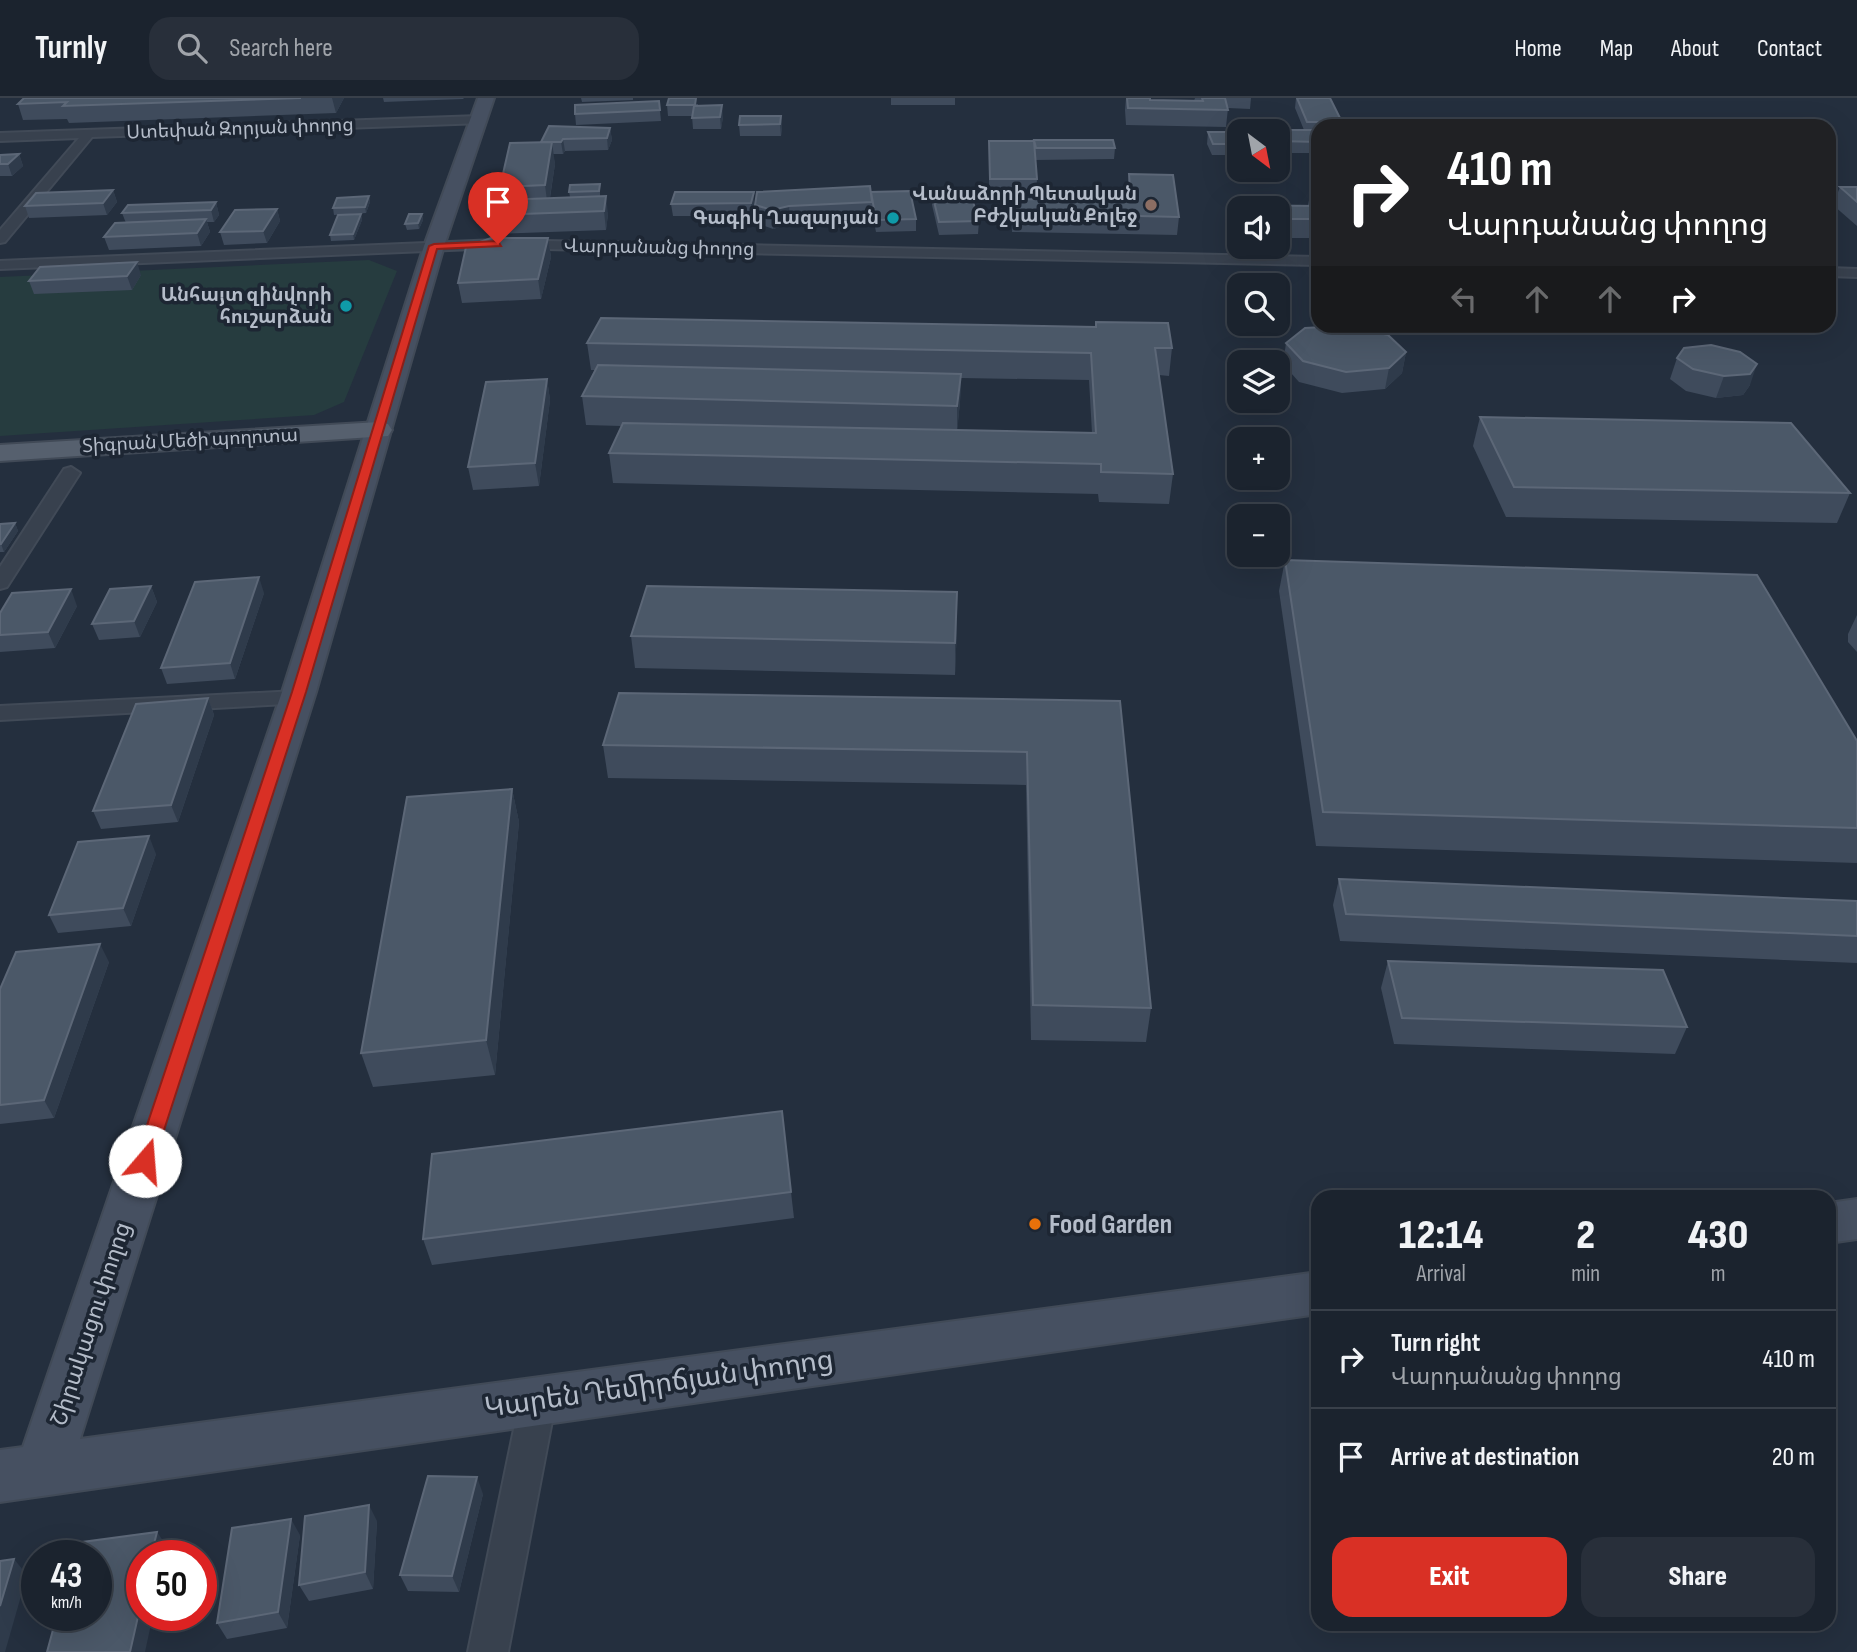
<!DOCTYPE html>
<html lang="en">
<head>
<meta charset="utf-8">
<style>
	:root { --surface:#1b232e; --page:#282f3a; --text:#f1f3f6; --muted:#a0a4aa; --line:#39404a; --accent:#d93025 }
	body { margin:0; font-family:"Sofia Sans Condensed","Noto Sans Armenian",sans-serif; background:var(--page); color:var(--text); height:100vh; display:flex; flex-direction:column; font-size:26px; white-space:nowrap }
	* { box-sizing:border-box; margin:0 }
	p { font-size:23px; color:var(--muted) }
	.icon { flex:none; width:38px; height:38px; fill:none; stroke:currentColor; stroke-width:2; stroke-linecap:round; stroke-linejoin:round }
	.map { position:relative; flex:1; overflow:hidden }
	.panel { position:absolute; left:1311px; top:1092px; width:525px; height:441px; display:flex; flex-direction:column; background:var(--surface); border-radius:21px; box-shadow:0 7px 28px #0002,0 0 0 2px var(--line) }
	.panel>* { flex:none }
	.hud { position:absolute; left:1311px; top:21px; width:525px; height:214px; border-radius:21px; box-shadow:0 7px 28px #0002,0 0 0 2px var(--line); background:#202124; color:#fff; overflow:hidden }
	.needle { width:46px; rotate:148deg }
	.fabs { position:absolute; left:1227px; top:21px; display:grid; gap:14px }
	.fabs a { display:grid; place-items:center; width:63px; height:63px; border-radius:14px; background:var(--surface); box-shadow:0 7px 28px #0002,0 0 0 2px var(--line); font-size:35px }
	.speed { position:absolute; left:21px; top:1442px; display:flex; gap:14px; font-size:35px; font-weight:700; text-align:center }
	.speed>* { display:grid; place-content:center; width:91px; height:91px; border-radius:50%; background:var(--surface); box-shadow:0 7px 28px #0002,0 0 0 2px var(--line); line-height:1 }
	.speed small { font-size:18px; font-weight:400 }
	.speed .limit { border:10px solid #d22; background:#fff; color:#111 }
	.pin { position:absolute; display:grid; place-items:center; width:60px; height:60px; color:#fff; margin:-72px -30px; border-radius:50% 50% 50% 0; rotate:-45deg; box-shadow:0 0 7px #0007 }
	.pin .icon { rotate:45deg }
	.me { position:absolute; width:77px; margin:-38px; rotate:18deg; stroke-linejoin:round; filter:drop-shadow(0 0 5px #0008) }
	.turn { display:flex; align-items:center; gap:24px; height:147px; padding:0 21px; font-size:32px }
	.turn .icon { width:91px; height:91px; stroke-width:2.5 }
	.turn b { display:block; font-size:49px; line-height:60px }
	.lanes { display:flex; align-items:center; height:66px; padding:0 21px; background:#0003; justify-content:center; gap:35px; direction:ltr }
	.lanes .off { opacity:.35 }
	.eta { display:flex; justify-content:space-evenly; align-items:center; height:119px; text-align:center }
	.eta b { font-size:42px; font-weight:800; line-height:49px }
	.action { display:flex; gap:14px; margin-top:auto; padding:14px 21px }
	.action a { flex:1; height:80px; border-radius:21px; background:var(--accent); color:#fff; font-size:28px; font-weight:800; line-height:80px; text-align:center }
	.action a+a { background:var(--page); color:var(--text) }
	ul { padding:0; list-style:none }
	li { display:flex; align-items:center; gap:21px; height:98px; padding:0 21px; border-top:2px solid var(--line) }
	li div { flex:1 }
	li b { display:block; font-size:26px }
	li em { font-style:normal }
	header { display:flex; align-items:center; gap:42px; box-sizing:border-box; height:98px; padding:0 35px; background:var(--surface); border-bottom:2px solid var(--line) }
	header strong { font-size:33px }
	nav { display:flex; gap:38px; margin-inline-start:auto; font-size:24px }
	.search { width:490px; height:63px; background:var(--page); display:flex; align-items:center; gap:18px; box-sizing:border-box; padding:0 24px; border-radius:21px; color:var(--muted); font-size:26px }
	.map>svg:first-child { display:block }
</style>
</head>
<body>
<header>
<strong>Turnly</strong>
<div class="search"><svg class="icon" aria-label="search" viewBox="0 0 24 24"><circle cx="10" cy="10" r="6"/><path d="M15 15l6 6"/></svg>Search here</div>
<nav><a>Home</a><a>Map</a><a>About</a><a>Contact</a></nav>
</header>
<div class="map">
<svg width="1857" height="1554" viewBox="0 0 1857 1554">
	<rect width="100%" height="100%" fill="#242f3e"/>
	<polygon fill="#263c3f" points="369,162 397,173 344,304 314,317 0,338 0,179"/>
	<g fill="none" stroke-linecap="round" stroke-linejoin="round">
		<g stroke="#414a57" stroke-width="4">
			<g id="street">
				<polygon points="479,18 485,22 483,25 92,39 5,144 0,145 0,132 79,40 0,43 0,35"/>
				<polygon points="497,142 1318,159 1318,167 497,150 0,171 0,163"/>
				<polygon points="1829,170 1857,171 1857,179 1829,178"/>
				<polygon points="71,369 80,375 7,489 0,491 0,469 64,371"/>
				<polygon points="297,593 305,595 308,600 305,605 0,622 0,608"/>
				<polygon points="538,1286 551,1290 556,1302 508,1554 468,1554 520,1302 525,1290"/>
			</g>
		</g>
		<g stroke="#414a57" stroke-width="4">
			<g id="secondary">
				<polygon points="478,0 494,0 444,148 316,594 80,1341 1318,1174 1318,1216 0,1404 0,1352 23,1349 282,594 424,148"/>
				<polygon points="1857,1101 1857,1141 1829,1145 1829,1105"/>
			</g>
		</g>
		<g stroke="#414a57" stroke-width="4">
			<polygon id="primary" points="379,324 388,326 392,332 388,338 0,363 0,347"/>
		</g>
		<use href="#street" fill="#38414e" fill-rule="evenodd"/>
		<use href="#secondary" fill="#465061" fill-rule="evenodd"/>
		<use href="#primary" fill="#56606e" fill-rule="evenodd"/>
	</g>
	<g fill="#3f4b5c" fill-rule="evenodd">
		<polygon points="24,0 344,0 336,15 69,25 67,21 23,22 18,6"/>
		<polygon points="383,0 464,0 463,1 384,4"/>
		<polygon points="581,0 633,0 633,2 582,4"/>
		<rect x="891" y="0" width="64" height="7"/>
		<polygon points="1126,0 1150,0 1150,2 1194,3 1195,0 1251,0 1250,11 1228,10 1226,29 1126,27 1125,12"/>
		<polygon points="1296,0 1330,0 1342,24 1341,28 1318,28 1318,55 1278,55 1278,33 1264,33 1265,32 1304,32 1295,10"/>
		<polygon points="659,3 661,23 576,27 575,16"/>
		<polygon points="698,6 698,8 723,19 721,31 693,31 692,18 668,18 667,7"/>
		<polygon points="781,18 782,29 781,38 740,38 739,27"/>
		<polygon points="610,30 612,42 608,52 565,53 563,56 553,56 555,66 550,100 570,99 569,94 600,86 600,98 608,116 606,132 496,136 493,117 502,102 500,89 541,44"/>
		<polygon points="1208,34 1239,34 1239,57 1212,57 1207,46"/>
		<polygon points="1034,42 1115,50 1114,61 1035,62 1037,81 1036,99 989,99 989,43 1034,48"/>
		<polygon points="19,56 23,68 12,78 0,78 0,57"/>
		<polygon points="1129,76 1179,119 1177,137 1012,134 1013,115 1128,103 1127,94"/>
		<polygon points="1840,89 1857,89 1857,128 1833,107"/>
		<polygon points="113,92 117,104 107,117 29,120 25,108"/>
		<polygon points="1311,92 1318,93 1318,140 1278,140 1278,110 1239,110 1239,140 1231,140 1226,125 1228,107 1308,107"/>
		<polygon points="675,94 754,106 752,118 673,118 671,106"/>
		<polygon points="871,94 916,121 916,133 876,134 872,114 872,122 790,126 773,131 756,125 755,107"/>
		<polygon points="932,95 979,123 978,136 939,137 932,107"/>
		<polygon points="369,98 370,104 366,115 334,117 333,110"/>
		<polygon points="216,104 219,117 214,124 207,124 210,134 201,148 109,152 104,139 126,125 122,115"/>
		<polygon points="277,111 280,123 267,145 224,147 220,134"/>
		<polygon points="361,116 362,122 354,142 331,143 330,137"/>
		<polygon points="422,116 423,122 419,131 407,132 405,126"/>
		<polygon points="548,140 551,159 541,201 462,205 458,185"/>
		<polygon points="141,177 132,192 34,196 29,183"/>
		<path d="M1096,224L1172,250L1169,278L1159,277L1173,376L1169,406L1099,404L1098,396L613,385L609,355L621,328L586,327L582,298L595,272H591L587,245L1096,229ZM961,280L1089,282L1092,335L957,332L960,304Z"/>
		<polygon points="1286,245 1406,254 1402,275 1385,291 1342,295 1299,284 1283,266"/>
		<polygon points="1677,260 1750,287 1743,297 1716,300 1686,293 1670,281"/>
		<polygon points="547,281 550,302 539,388 473,392 468,369"/>
		<polygon points="1480,319 1850,395 1837,425 1506,419 1473,348"/>
		<polygon points="15,425 18,433 4,454 0,454 0,426"/>
		<polygon points="1285,462 1857,643 1857,765 1316,748 1279,493"/>
		<polygon points="151,488 157,504 140,539 99,542 92,526"/>
		<polygon points="264,495 235,581 167,586 161,570"/>
		<polygon points="77,508 55,550 0,554 0,515"/>
		<polygon points="1857,517 1857,554 1848,544 1848,536"/>
		<polygon points="957,526 955,577 635,570 631,538"/>
		<polygon points="208,600 214,617 178,724 101,731 93,713"/>
		<polygon points="1120,603 1151,910 1146,944 1031,942 1026,687 608,680 603,647"/>
		<polygon points="512,691 519,724 495,977 373,989 361,955"/>
		<polygon points="156,756 131,828 58,835 49,817"/>
		<polygon points="1339,781 1857,803 1857,865 1340,843 1333,807"/>
		<polygon points="1388,863 1687,929 1675,956 1394,946 1381,890"/>
		<polygon points="109,864 54,1020 0,1026 0,891"/>
		<polygon points="791,1094 794,1120 432,1167 423,1141"/>
		<polygon points="483,1396 459,1494 408,1493 400,1477"/>
		<polygon points="377,1423 373,1491 309,1503 299,1487"/>
		<polygon points="300,1437 287,1530 227,1541 217,1525"/>
	</g>
	<g fill="#2f3b4b">
		<polygon points="332,0 344,0 336,15"/>
		<polygon points="722,7 723,19 721,31 720,19"/>
		<polygon points="781,18 782,29 781,38 780,26"/>
		<polygon points="610,30 612,42 608,52 607,40"/>
		<polygon points="563,41 565,53 563,56 561,44"/>
		<polygon points="552,44 555,66 548,111 545,87"/>
		<polygon points="19,56 23,68 12,78 8,66"/>
		<polygon points="113,92 117,104 107,117 103,105"/>
		<polygon points="754,94 754,106 752,118 751,105"/>
		<polygon points="369,98 370,104 366,115 365,109"/>
		<polygon points="606,98 608,116 606,132 604,113"/>
		<polygon points="216,104 219,117 214,124 211,112"/>
		<polygon points="789,108 790,126 773,131 772,112"/>
		<polygon points="277,111 280,123 267,145 263,133"/>
		<polygon points="361,116 362,122 354,142 353,136"/>
		<polygon points="422,116 423,122 419,131 418,125"/>
		<polygon points="206,121 210,134 201,148 197,135"/>
		<polygon points="548,140 551,159 541,201 538,181"/>
		<polygon points="137,164 141,177 132,192 127,178"/>
		<polygon points="1406,254 1402,275 1385,291 1389,270"/>
		<polygon points="1757,266 1750,287 1743,297 1716,300 1724,278"/>
		<polygon points="961,276 960,304 957,336 957,308"/>
		<polygon points="547,281 550,302 539,388 535,365"/>
		<polygon points="15,425 18,433 4,454 1,446"/>
		<polygon points="259,479 264,495 235,581 230,565"/>
		<polygon points="151,488 157,504 140,539 134,523"/>
		<polygon points="71,491 77,508 55,550 48,534"/>
		<polygon points="957,494 957,526 955,577 955,545"/>
		<polygon points="208,600 214,617 178,724 171,707"/>
		<polygon points="512,691 519,724 495,977 486,942"/>
		<polygon points="149,738 156,756 131,828 123,810"/>
		<polygon points="100,846 109,864 54,1020 44,1002"/>
		<polygon points="477,1379 483,1396 459,1494 452,1478"/>
		<polygon points="369,1407 377,1423 373,1491 365,1474"/>
		<polygon points="291,1421 300,1437 287,1530 278,1514"/>
		<polygon points="157,1434 168,1450 166,1458 151,1458"/>
		<polygon points="14,1461 27,1477 5,1554 0,1554 0,1508"/>
		<polygon points="142,1501 142,1517 153,1517 145,1554 130,1554"/>
	</g>
	<g fill="#4b5868" stroke="#5c6777" stroke-width="2">
		<polygon points="24,0 301,0 63,8 67,4 18,6"/>
		<polygon points="669,0 696,0 695,7 667,7"/>
		<polygon points="1127,0 1150,0 1150,2 1203,3 1202,0 1225,0 1228,12 1128,10"/>
		<polygon points="1297,0 1330,0 1342,24 1307,24"/>
		<polygon points="659,3 660,12 575,16 575,7"/>
		<polygon points="722,7 720,19 692,20 694,8"/>
		<polygon points="740,18 781,18 780,26 739,27"/>
		<polygon points="549,28 610,30 607,40 563,41 561,44 541,44"/>
		<polygon points="1265,32 1318,32 1318,44 1278,43 1278,33 1265,33"/>
		<polygon points="1208,34 1239,34 1239,46 1213,46"/>
		<polygon points="1034,42 1113,42 1115,50 1036,50"/>
		<polygon points="989,43 1034,43 1037,81 990,81"/>
		<polygon points="552,44 545,87 500,89 510,45"/>
		<polygon points="19,56 8,66 0,66 0,57"/>
		<polygon points="1129,76 1173,77 1179,119 1013,115 1014,101 1131,103"/>
		<polygon points="600,86 599,93 569,94 570,87"/>
		<polygon points="870,88 872,104 789,108 772,112 755,107 757,94"/>
		<polygon points="1840,89 1857,89 1857,104"/>
		<polygon points="113,92 103,105 25,108 36,95"/>
		<polygon points="1311,92 1318,93 1318,104 1316,104"/>
		<polygon points="910,93 916,121 876,122 871,94"/>
		<polygon points="675,94 754,94 751,105 671,106"/>
		<polygon points="970,94 979,123 939,124 932,95"/>
		<polygon points="369,98 365,109 333,110 337,100"/>
		<polygon points="606,98 604,113 493,117 498,102"/>
		<polygon points="216,104 211,112 122,115 128,107"/>
		<polygon points="1228,107 1318,108 1318,121 1278,121 1278,110 1239,110 1239,121 1233,121"/>
		<polygon points="277,111 263,133 220,134 235,112"/>
		<polygon points="361,116 353,136 330,137 338,117"/>
		<polygon points="409,116 422,116 418,125 405,126"/>
		<polygon points="206,121 197,135 104,139 115,125"/>
		<polygon points="491,140 548,140 538,181 458,185 466,149"/>
		<polygon points="137,164 127,178 29,183 40,169"/>
		<polygon points="601,220 1096,229 1096,224 1168,225 1172,250 1155,250 1173,376 1101,374 1101,366 609,355 623,325 1096,335 1091,255 587,245"/>
		<polygon points="1341,228 1348,228 1388,237 1406,254 1389,270 1346,274 1303,263 1286,245 1305,230"/>
		<polygon points="1711,247 1740,254 1757,266 1750,276 1724,278 1693,271 1677,260 1684,250"/>
		<polygon points="598,267 961,276 957,308 582,298"/>
		<polygon points="547,281 535,365 468,369 486,284"/>
		<polygon points="1480,319 1791,325 1850,395 1514,389"/>
		<polygon points="15,425 1,446 0,446 0,426"/>
		<polygon points="1285,462 1757,477 1857,643 1857,730 1323,714"/>
		<polygon points="259,479 230,565 161,570 195,484"/>
		<polygon points="151,488 134,523 92,526 110,491"/>
		<polygon points="647,488 957,494 955,545 631,538"/>
		<polygon points="71,491 48,534 0,537 0,515 12,495"/>
		<polygon points="619,595 1120,603 1151,910 1033,907 1027,654 603,647"/>
		<polygon points="208,600 171,707 93,713 136,606"/>
		<polygon points="512,691 486,942 361,955 407,699"/>
		<polygon points="149,738 123,810 49,817 78,744"/>
		<polygon points="1339,781 1857,803 1857,838 1346,816"/>
		<polygon points="100,846 44,1002 0,1007 0,891 16,854"/>
		<polygon points="1388,863 1663,872 1687,929 1402,920"/>
		<polygon points="782,1013 791,1094 423,1141 432,1056"/>
		<polygon points="428,1378 477,1379 452,1478 400,1477"/>
		<polygon points="369,1407 365,1474 299,1487 305,1418"/>
		<polygon points="291,1421 278,1514 217,1525 232,1430"/>
		<polygon points="157,1434 151,1458 142,1458 142,1501 130,1554 47,1554 57,1517 96,1517 96,1458 72,1458 75,1445"/>
		<polygon points="14,1461 0,1508 0,1463"/>
	</g>
	<polygon fill="#d93025" stroke="#8d1f18" stroke-width="2" points="498,143 501,148 437,151 306,594 154,1063 152,1069 145,1071 138,1069 135,1063 292,594 429,148 434,146"/>
	<circle fill="#8d6e63" stroke="#1d2633" stroke-width="2.5" cx="1151" cy="107" r="7"/>
	<g fill="#0f9aa8" stroke="#1d2633" stroke-width="2.5">
		<circle cx="893" cy="120" r="7"/>
		<circle cx="346" cy="208" r="7"/>
	</g>
	<circle fill="#e8710a" stroke="#1d2633" stroke-width="2.5" cx="1035" cy="1126" r="7"/>
	<g text-anchor="middle" dominant-baseline="central" stroke-width="7" stroke-linejoin="round" paint-order="stroke">
		<g font-size="19" fill="#b4bcc9" stroke="#1d2633">
			<text transform="translate(240 31) rotate(-2)">Ստեփան Զորյան փողոց</text>
			<text transform="translate(659 150) rotate(1)">Վարդանանց փողոց</text>
			<text transform="translate(190 343) rotate(-3)">Տիգրան Մեծի պողոտա</text>
		</g>
		<g font-size="19" font-weight="bold" fill="#b4bcc9" stroke="#1d2633" text-anchor="end">
			<text x="1137" y="96">Վանաձորի Պետական<tspan x="1137" dy="22">Բժշկական Քոլեջ</tspan></text>
			<text x="879" y="120">Գագիկ Ղազարյան</text>
			<text x="332" y="197">Անհայտ զինվորի<tspan x="332" dy="22">հուշարձան</tspan></text>
		</g>
		<g font-size="23" fill="#b4bcc9" stroke="#1d2633">
			<text transform="translate(91 1226) rotate(-72)">Շիրակացու փողոց</text>
		</g>
		<g font-size="28" font-weight="bold" fill="#b4bcc9" stroke="#1d2633" text-anchor="start">
			<text x="1049" y="1126">Food Garden</text>
		</g>
		<g font-size="28" fill="#b4bcc9" stroke="#1d2633">
			<text transform="translate(659 1286) rotate(-8)">Կարեն Դեմիրճյան փողոց</text>
		</g>
	</g>
</svg>
<div class="fabs">
<a><svg class="needle" viewBox="-14 -14 28 28"><path d="M0-13l5 13h-10z" fill="#e53935"/><path d="M0 13l5-13h-10z" fill="#a0a4aa"/></svg></a>
<a><svg class="icon" aria-label="sound" viewBox="0 0 24 24"><path d="M4 9h4l5-4v14l-5-4H4zM17 9q2 3 0 6"/></svg></a>
<a><svg class="icon" aria-label="search" viewBox="0 0 24 24"><circle cx="10" cy="10" r="6"/><path d="M15 15l6 6"/></svg></a>
<a><svg class="icon" aria-label="layers" viewBox="0 0 24 24"><path d="M12 4l9 5-9 5-9-5zM3 14l9 5 9-5"/></svg></a>
<a>+</a>
<a>−</a>
</div>
<div class="speed"><div>43<small>km/h</small></div><div class="limit">50</div></div>
<div class="pin" style="left:498px;top:146px;background:#d93025"><svg class="icon" aria-label="arrive" viewBox="0 0 24 24"><path d="M6 21V4h12l-3 4 3 4H6"/></svg></div>
<svg class="me" style="left:145px;top:1063px" viewBox="-20 -20 40 40"><circle r="19" fill="#fff"/><path d="M0-13L10 11 0 6-10 11z" fill="#d93025"/></svg>
<div class="hud">
<div class="turn"><svg class="icon" aria-label="right" viewBox="0 0 24 24"><path d="M7 20v-9h11M14 6l5 5-5 5"/></svg><div><b>410 m</b>Վարդանանց փողոց</div></div>
<div class="lanes"><svg class="icon off" aria-label="left" viewBox="0 0 24 24"><path d="M17 20v-9H6M10 6l-5 5 5 5"/></svg><svg class="icon off" aria-label="ahead" viewBox="0 0 24 24"><path d="M12 20V5M6 11l6-6 6 6"/></svg><svg class="icon off" aria-label="ahead" viewBox="0 0 24 24"><path d="M12 20V5M6 11l6-6 6 6"/></svg><svg class="icon" aria-label="right" viewBox="0 0 24 24"><path d="M7 20v-9h11M14 6l5 5-5 5"/></svg></div>
</div>
<section class="panel">
<div class="eta">
<div><b>12:14</b><p>Arrival</p></div>
<div><b>2</b><p>min</p></div>
<div><b>430</b><p>m</p></div>
</div>
<ul>
<li><svg class="icon" aria-label="right" viewBox="0 0 24 24"><path d="M7 20v-9h11M14 6l5 5-5 5"/></svg><div><b>Turn right</b><p>Վարդանանց փողոց</p></div><em>410 m</em></li>
<li><svg class="icon" aria-label="arrive" viewBox="0 0 24 24"><path d="M6 21V4h12l-3 4 3 4H6"/></svg><div><b>Arrive at destination</b></div><em>20 m</em></li>
</ul>
<div class="action"><a>Exit</a><a>Share</a></div>
</section>
</div>
</body>
</html>
